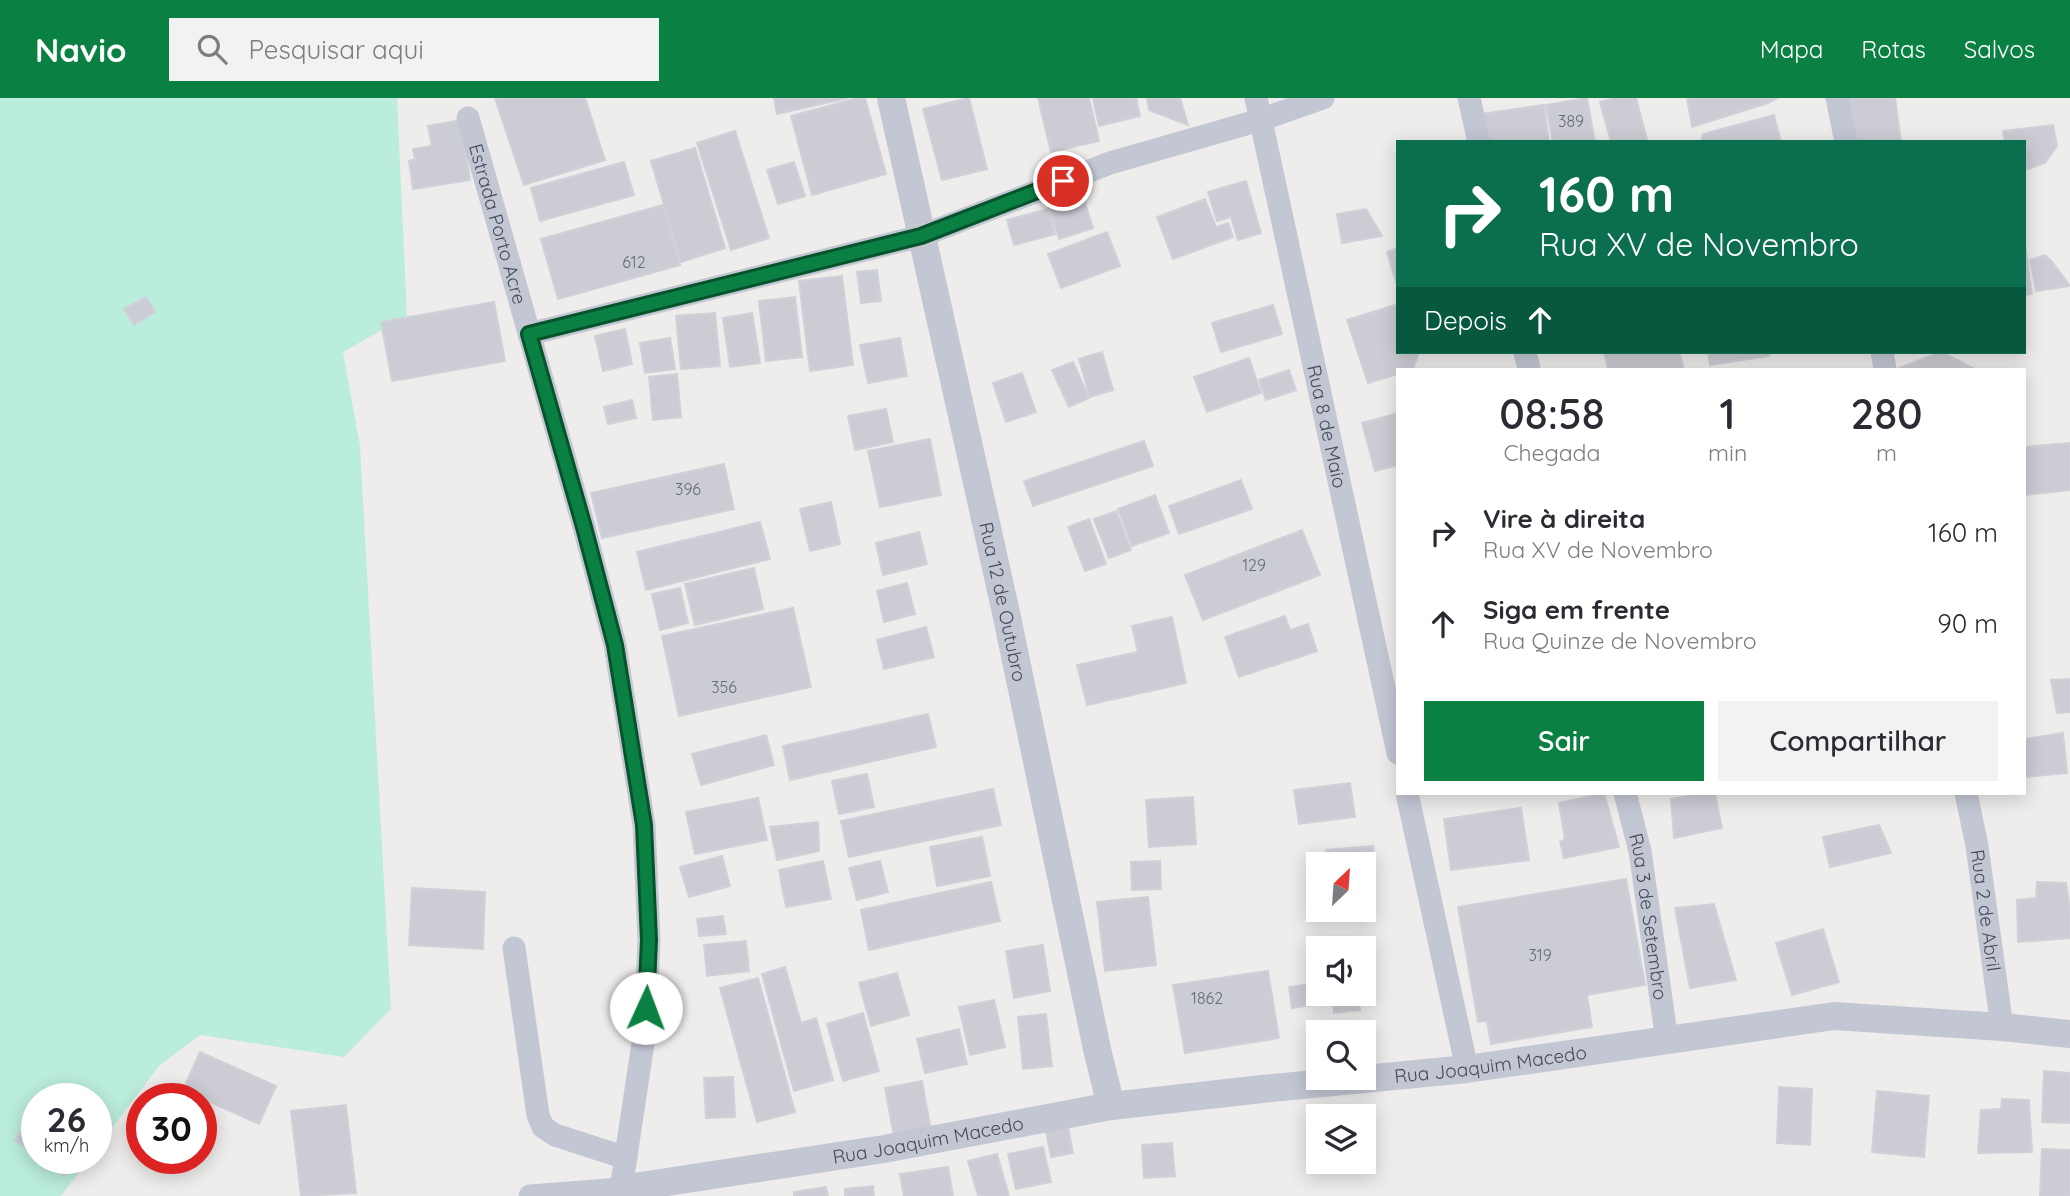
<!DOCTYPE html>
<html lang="pt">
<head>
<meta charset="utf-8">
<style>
	:root { --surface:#fff; --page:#f2f2f3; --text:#2b2b33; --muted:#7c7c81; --accent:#0b8043 }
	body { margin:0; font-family:Quicksand,sans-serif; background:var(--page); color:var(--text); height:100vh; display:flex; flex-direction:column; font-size:26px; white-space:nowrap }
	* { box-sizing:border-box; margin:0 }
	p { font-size:23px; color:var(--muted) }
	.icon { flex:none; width:38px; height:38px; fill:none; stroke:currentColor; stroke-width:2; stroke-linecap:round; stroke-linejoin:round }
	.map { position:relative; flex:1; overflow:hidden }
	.side { position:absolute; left:1396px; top:270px; width:630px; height:427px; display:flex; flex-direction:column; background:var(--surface); border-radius:0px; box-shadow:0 4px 18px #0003 }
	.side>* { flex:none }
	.banner { position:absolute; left:1396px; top:42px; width:630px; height:214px; border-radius:0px; box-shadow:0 4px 18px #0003; background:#0b6e4f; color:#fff; overflow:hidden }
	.needle { width:46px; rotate:25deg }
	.buttons { position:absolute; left:1306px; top:754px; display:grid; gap:14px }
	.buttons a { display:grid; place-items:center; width:70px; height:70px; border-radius:0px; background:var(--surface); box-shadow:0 4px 18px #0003; font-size:35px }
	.speed { position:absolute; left:21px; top:985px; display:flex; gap:14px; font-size:35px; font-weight:700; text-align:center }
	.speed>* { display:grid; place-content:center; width:91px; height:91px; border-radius:50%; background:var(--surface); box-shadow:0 4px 18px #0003; line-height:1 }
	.speed small { font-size:18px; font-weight:400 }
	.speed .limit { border:10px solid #d22; background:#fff; color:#111 }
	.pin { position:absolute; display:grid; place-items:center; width:60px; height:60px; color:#fff; margin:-30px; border:4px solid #fff; border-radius:50%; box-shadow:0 2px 7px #0007 }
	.me { position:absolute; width:77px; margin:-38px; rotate:2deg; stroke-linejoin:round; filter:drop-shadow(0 0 5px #0008) }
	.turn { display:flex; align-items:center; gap:24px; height:147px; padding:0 28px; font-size:32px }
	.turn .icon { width:91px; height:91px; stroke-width:2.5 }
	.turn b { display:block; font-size:49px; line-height:60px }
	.then { display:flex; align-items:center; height:66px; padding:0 28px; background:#0003; gap:14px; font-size:26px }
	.eta { display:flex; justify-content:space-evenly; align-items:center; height:119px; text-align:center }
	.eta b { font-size:42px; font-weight:600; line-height:49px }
	.primary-button { display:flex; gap:14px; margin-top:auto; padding:14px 28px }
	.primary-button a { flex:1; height:80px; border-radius:0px; background:var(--accent); color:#fff; font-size:28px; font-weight:600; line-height:80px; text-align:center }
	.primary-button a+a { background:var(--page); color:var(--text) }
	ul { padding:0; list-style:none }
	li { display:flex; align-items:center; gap:21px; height:91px; padding:0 28px }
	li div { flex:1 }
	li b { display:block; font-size:26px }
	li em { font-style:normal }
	header { display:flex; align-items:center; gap:42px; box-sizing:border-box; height:98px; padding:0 35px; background:var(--accent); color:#fff }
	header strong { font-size:33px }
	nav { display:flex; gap:38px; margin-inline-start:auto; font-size:24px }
	.search { width:490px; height:63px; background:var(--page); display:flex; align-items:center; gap:18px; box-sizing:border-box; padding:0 24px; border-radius:0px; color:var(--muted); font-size:26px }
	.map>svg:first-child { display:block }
</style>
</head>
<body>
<header>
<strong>Navio</strong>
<div class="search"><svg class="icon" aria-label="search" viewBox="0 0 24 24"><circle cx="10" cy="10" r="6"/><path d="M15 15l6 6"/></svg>Pesquisar aqui</div>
<nav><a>Mapa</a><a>Rotas</a><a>Salvos</a></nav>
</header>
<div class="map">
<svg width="2070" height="1098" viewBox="0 0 2070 1098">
	<rect width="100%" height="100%" fill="#efedec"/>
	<polygon fill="#bbeddc" points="0,0 397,0 407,218 343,254 360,348 391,911 344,959 200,937 159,968 96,1051 96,1001 37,1001 37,1060 89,1061 61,1098 0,1098"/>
	<g fill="#cccdd4" stroke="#d0d1d8" stroke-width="2">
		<polygon points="495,0 585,0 605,62 524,87"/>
		<polygon points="774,0 848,0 777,16"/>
		<polygon points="858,0 865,0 886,76 812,97 791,18"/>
		<polygon points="969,0 987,71 942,82 923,11"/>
		<polygon points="1038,0 1089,0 1099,43 1051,54"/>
		<polygon points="1093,0 1136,0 1140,18 1099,28"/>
		<polygon points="1147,0 1180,0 1188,27 1149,12"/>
		<polygon points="1587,0 1595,44 1553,44 1546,7"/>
		<polygon points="1616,0 1636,0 1647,42 1640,44 1611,44 1600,4"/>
		<polygon points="1687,0 1777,0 1768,5 1692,29"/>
		<polygon points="1852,0 1895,0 1901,44 1846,44 1841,1"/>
		<polygon points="1544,7 1549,44 1485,44 1480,16"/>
		<polygon points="1774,17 1781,44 1701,44 1703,36"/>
		<polygon points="461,22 470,82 413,91 409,63 415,61 413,51 432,48 428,28"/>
		<polygon points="2053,27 2057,48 2045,65 2025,72 2025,44 2005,44 2003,33"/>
		<polygon points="735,33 769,140 731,152 697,45"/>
		<polygon points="695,50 725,150 681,164 651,63"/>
		<polygon points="624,64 634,97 540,123 531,90"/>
		<polygon points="794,64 805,98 778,106 767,72"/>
		<polygon points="1246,83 1261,135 1238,142 1231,119 1217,123 1208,94"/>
		<polygon points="1082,95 1093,130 1059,141 1048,106"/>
		<polygon points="1205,101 1216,129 1228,125 1233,139 1173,161 1157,119"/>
		<polygon points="663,107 680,167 558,201 541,141"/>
		<polygon points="1048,111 1055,136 1014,147 1007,122"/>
		<polygon points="1366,111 1382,138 1342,145 1337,116"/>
		<polygon points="1107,134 1120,168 1061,190 1048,156"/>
		<polygon points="2025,147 2032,196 2025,197"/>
		<polygon points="1398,150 1398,187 1397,187 1387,154"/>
		<polygon points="2045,157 2053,165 2070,188 2036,193 2030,162"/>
		<polygon points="877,172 881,203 861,205 857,174"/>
		<polygon points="842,178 853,267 810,273 799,183"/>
		<polygon points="146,199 155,214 134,227 124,211"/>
		<polygon points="795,199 802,259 766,263 759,203"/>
		<polygon points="494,204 505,263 392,283 381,224"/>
		<polygon points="1398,206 1398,254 1419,254 1413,271 1398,271 1398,276 1368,285 1347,222"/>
		<polygon points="1273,207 1282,236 1221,254 1212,225"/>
		<polygon points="715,215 720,268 681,271 676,218"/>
		<polygon points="752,215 760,265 730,269 723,220"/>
		<polygon points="625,231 632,266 603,273 595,238"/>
		<polygon points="670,240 675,271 645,275 640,245"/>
		<polygon points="900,240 907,278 868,285 860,247"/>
		<polygon points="1102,254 1113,292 1090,299 1079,261"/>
		<polygon points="1604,254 1679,254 1684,271 1608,271"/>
		<polygon points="1708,254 1768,254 1769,258 1710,267"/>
		<polygon points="1941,254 1975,271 1899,271 1899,270"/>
		<polygon points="1249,260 1261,295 1207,314 1194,279"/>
		<polygon points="1073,264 1089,300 1069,309 1052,272"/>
		<polygon points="1289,272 1296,292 1266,302 1259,282"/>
		<polygon points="1022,275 1036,314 1006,324 993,285"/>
		<polygon points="677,276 681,319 653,322 649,279"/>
		<polygon points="632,302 636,320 608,326 604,309"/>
		<polygon points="886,311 893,344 855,352 848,318"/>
		<polygon points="1398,315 1398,367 1375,373 1362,325"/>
		<polygon points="930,341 941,397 880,409 868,353"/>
		<polygon points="1144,343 1153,368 1033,408 1024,383"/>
		<polygon points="2070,345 2070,392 2025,397 2025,349"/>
		<polygon points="724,366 734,411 602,440 591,395"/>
		<polygon points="1241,382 1252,411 1179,436 1169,408"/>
		<polygon points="1155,397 1169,435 1132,448 1118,411"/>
		<polygon points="831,404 840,446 810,453 800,411"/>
		<polygon points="1116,413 1131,452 1109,460 1094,421"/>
		<polygon points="1089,421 1106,466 1085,473 1068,429"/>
		<polygon points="760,424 770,461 646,492 637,454"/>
		<polygon points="1302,432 1320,477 1203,522 1185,477"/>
		<polygon points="919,434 927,466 883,477 876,445"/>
		<polygon points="754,470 763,511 695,527 685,486"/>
		<polygon points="907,485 915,516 884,524 877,493"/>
		<polygon points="680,490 688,525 660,532 652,496"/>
		<polygon points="793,510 811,589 679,618 662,538"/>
		<polygon points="1285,518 1290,532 1308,526 1317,553 1239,579 1225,539"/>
		<polygon points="1172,519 1186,585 1087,607 1077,567 1138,554 1132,528"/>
		<polygon points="926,529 934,559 884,571 877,542"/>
		<polygon points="2070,581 2070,614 2057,615 2051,582"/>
		<polygon points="928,616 936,649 790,682 783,648"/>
		<polygon points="2063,635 2067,675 2025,679 2025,641"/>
		<polygon points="766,637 774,667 701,687 692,656"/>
		<polygon points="867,676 874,709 839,716 832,683"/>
		<polygon points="1350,685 1355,719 1299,726 1294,692"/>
		<polygon points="993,691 1001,727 849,759 841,723"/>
		<polygon points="1604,695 1619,749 1564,760 1560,744 1565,741 1559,705"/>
		<polygon points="1706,695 1715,695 1722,730 1674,740 1671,701"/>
		<polygon points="1193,699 1196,746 1149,749 1146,702"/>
		<polygon points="758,700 767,742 695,756 686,714"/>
		<polygon points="1521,710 1529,762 1451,772 1444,721"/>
		<polygon points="818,724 819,753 777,762 770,729"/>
		<polygon points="1879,727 1891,755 1830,769 1823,739"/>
		<polygon points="982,739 990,778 937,788 930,749"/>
		<polygon points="1373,748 1375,771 1363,772 1363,766 1327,766 1326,752"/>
		<polygon points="722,758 730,788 689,799 680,769"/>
		<polygon points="823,763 831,801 786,809 779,772"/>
		<polygon points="880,763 888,794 857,802 849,770"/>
		<polygon points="1160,763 1161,791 1132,792 1131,764"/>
		<polygon points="1626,781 1645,887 1587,897 1592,929 1491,946 1487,923 1478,924 1458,809"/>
		<polygon points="991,784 1000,823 869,852 861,812"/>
		<polygon points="2037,784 2066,785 2070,811 2070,840 2018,844 2017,802 2036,800"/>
		<polygon points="412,790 485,794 483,851 409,847"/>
		<polygon points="1148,799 1156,867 1105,873 1097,804"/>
		<polygon points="1714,806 1736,882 1690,890 1675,810"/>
		<polygon points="723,818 726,836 699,838 697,821"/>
		<polygon points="1823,831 1839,884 1792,897 1776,845"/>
		<polygon points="746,843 749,873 707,878 704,847"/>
		<polygon points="1043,847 1050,893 1014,900 1006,853"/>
		<polygon points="785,869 801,925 816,920 833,982 794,993 762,876"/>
		<polygon points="1268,873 1279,940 1185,955 1173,887"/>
		<polygon points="897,875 909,917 871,928 859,885"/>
		<polygon points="758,880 795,1014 757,1024 720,890"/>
		<polygon points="1318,885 1318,896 1323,896 1325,905 1292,910 1289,889"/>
		<polygon points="1332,896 1358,896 1360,912 1334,915"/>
		<polygon points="994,902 1005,949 970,957 959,909"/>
		<polygon points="863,915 879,973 843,983 827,926"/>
		<polygon points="1046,916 1052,968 1023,971 1018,919"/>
		<polygon points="959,931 967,966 925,975 917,941"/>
		<polygon points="200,954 276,988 259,1026 183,992"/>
		<polygon points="2044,973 2070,975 2070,1025 2042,1024"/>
		<polygon points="733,979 735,1019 706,1020 704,980"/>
		<polygon points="922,983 931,1032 894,1039 885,990"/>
		<polygon points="1779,989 1812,991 1810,1047 1777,1045"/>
		<polygon points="1877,993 1929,998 1924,1059 1872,1054"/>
		<polygon points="2002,1001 2029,1002 2032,1054 1978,1055 1981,1012 2001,1011"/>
		<polygon points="346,1007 356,1095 301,1098 291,1013"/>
		<polygon points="35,1015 37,1017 37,1057 15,1042"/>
		<polygon points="1068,1029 1073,1055 1051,1059 1046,1033"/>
		<polygon points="1172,1045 1175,1078 1144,1080 1142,1047"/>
		<polygon points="1043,1049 1051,1084 1016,1091 1008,1056"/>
		<polygon points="2042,1051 2070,1052 2070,1098 2040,1098"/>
		<polygon points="997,1056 1009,1098 978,1098 968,1063"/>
		<polygon points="41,1060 76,1060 64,1077"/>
		<polygon points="948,1069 953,1098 904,1098 900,1076"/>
		<polygon points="873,1088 874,1098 845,1098 845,1091"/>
		<polygon points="826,1089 828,1098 794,1098 794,1094"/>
	</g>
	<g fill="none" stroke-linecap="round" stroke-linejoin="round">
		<g stroke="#c3c7d4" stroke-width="23">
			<path id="s1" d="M1256,0L1398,655"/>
			<polyline points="1469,0 1479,44"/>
			<polyline points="1837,0 1846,44"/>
			<path id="s2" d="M468,20L584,429L615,547L644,727L649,842L645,932L621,1091L530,1098"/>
			<polyline points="529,236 921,138 1110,65 1260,22 1323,0"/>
			<polyline points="1525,254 1529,271"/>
			<polyline points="1882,254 1885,271"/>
			<polyline points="1407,695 1467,971"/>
			<path id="s3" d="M1625,695L1640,753L1667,943"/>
			<path id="s4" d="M1966,695L1977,748L2002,929"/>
			<polyline points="514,850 538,1017 543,1029 555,1037 626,1060"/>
		</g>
		<g stroke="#c3c7d4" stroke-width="28">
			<path id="s5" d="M891,0L1005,510L1097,951L1111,1008"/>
			<path id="s6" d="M620,1098L621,1091L884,1051L1111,1008L1262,991L1467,971L1834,918L2002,929L2070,936"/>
		</g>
	</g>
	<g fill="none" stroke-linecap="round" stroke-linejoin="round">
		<g stroke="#07532c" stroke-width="18">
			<polyline id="route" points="646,910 649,842 644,727 615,547 584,429 529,236 921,138 1063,83"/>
		</g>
		<use href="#route" stroke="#0b8043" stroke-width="12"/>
	</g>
	<g text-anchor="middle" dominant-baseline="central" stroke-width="7" stroke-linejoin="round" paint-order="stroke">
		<g font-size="16" fill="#676b78">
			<text x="1571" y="23">389</text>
			<text x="634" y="164">612</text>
			<text x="688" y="391">396</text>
			<text x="1254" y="467">129</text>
			<text x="724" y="589">356</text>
			<text x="1540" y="857">319</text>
			<text x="1207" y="900">1862</text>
		</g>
		<g font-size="19" fill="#454a59" stroke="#fff">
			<text stroke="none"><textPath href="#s2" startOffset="110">Estrada Porto Acre</textPath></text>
			<text stroke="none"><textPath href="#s1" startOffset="336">Rua 8 de Maio</textPath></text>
			<text stroke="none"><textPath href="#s5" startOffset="516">Rua 12 de Outubro</textPath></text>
			<text stroke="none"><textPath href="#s4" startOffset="119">Rua 2 de Abril</textPath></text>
			<text stroke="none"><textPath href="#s3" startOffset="126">Rua 3 de Setembro</textPath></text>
			<text stroke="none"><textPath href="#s6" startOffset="886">Rua Joaquim Macedo</textPath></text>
			<text stroke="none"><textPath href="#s6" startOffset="318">Rua Joaquim Macedo</textPath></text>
		</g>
	</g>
</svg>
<div class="buttons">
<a><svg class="needle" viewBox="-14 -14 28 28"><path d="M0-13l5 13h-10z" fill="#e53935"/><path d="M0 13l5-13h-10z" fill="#7c7c81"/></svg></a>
<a><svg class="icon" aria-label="sound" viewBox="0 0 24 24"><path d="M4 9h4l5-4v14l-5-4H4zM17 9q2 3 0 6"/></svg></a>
<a><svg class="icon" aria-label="search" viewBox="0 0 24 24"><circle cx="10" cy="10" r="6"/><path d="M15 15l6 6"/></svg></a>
<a><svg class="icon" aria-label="layers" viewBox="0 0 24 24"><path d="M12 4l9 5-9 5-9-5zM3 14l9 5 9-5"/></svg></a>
</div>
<div class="speed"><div>26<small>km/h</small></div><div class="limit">30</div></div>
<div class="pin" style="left:1063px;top:83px;background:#d93025"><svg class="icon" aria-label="arrive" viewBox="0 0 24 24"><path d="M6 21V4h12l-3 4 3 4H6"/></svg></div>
<svg class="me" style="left:646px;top:910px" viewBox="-20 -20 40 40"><circle r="19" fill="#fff"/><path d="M0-13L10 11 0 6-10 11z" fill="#0b8043"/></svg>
<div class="banner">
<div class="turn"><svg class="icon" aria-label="right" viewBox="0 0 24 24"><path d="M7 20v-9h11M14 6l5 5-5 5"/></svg><div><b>160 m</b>Rua XV de Novembro</div></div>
<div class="then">Depois<svg class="icon" aria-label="ahead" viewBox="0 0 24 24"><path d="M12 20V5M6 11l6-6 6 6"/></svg></div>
</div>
<section class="side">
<div class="eta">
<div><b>08:58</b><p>Chegada</p></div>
<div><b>1</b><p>min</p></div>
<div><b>280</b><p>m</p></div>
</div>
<ul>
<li><svg class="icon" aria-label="right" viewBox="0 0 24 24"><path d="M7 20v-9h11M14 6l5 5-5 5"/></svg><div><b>Vire à direita</b><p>Rua XV de Novembro</p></div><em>160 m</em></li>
<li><svg class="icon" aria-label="ahead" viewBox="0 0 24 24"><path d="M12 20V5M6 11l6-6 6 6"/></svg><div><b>Siga em frente</b><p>Rua Quinze de Novembro</p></div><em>90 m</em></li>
</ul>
<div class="primary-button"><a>Sair</a><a>Compartilhar</a></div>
</section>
</div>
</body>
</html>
